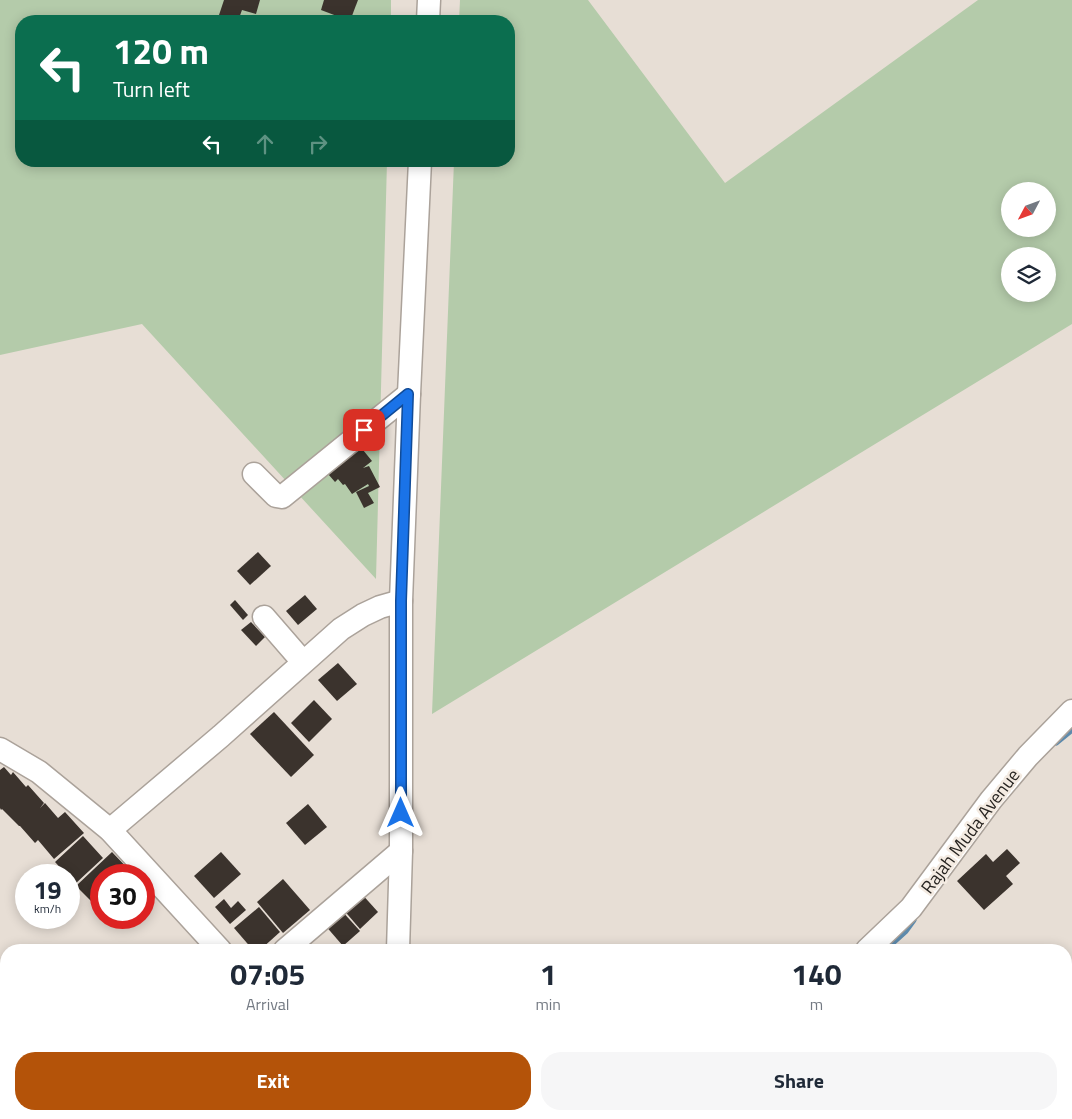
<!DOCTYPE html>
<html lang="en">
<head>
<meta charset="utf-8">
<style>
	:root { --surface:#fff; --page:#f6f6f7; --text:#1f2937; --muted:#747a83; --accent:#b45309 }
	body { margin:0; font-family:"Titillium Web",sans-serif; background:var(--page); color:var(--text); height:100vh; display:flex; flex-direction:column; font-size:19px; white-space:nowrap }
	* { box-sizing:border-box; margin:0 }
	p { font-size:16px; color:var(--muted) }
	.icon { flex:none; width:28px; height:28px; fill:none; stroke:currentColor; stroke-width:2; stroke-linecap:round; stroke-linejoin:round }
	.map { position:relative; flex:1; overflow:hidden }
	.drawer { position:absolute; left:0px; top:944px; width:1072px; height:176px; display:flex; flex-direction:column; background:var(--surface); border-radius:20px 20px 0 0; box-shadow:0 2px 12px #0003 }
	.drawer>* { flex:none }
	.hud { position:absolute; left:15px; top:15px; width:500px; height:152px; border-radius:20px; box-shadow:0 2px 12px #0003; background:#0b6e4f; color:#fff; overflow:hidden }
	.needle { width:32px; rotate:229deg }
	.fabs { position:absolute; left:1001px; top:182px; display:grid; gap:10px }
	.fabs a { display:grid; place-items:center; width:55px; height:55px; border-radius:50%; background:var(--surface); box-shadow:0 2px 12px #0003; font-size:25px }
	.speed { position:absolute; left:15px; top:864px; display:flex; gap:10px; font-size:25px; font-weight:700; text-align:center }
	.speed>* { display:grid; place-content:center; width:65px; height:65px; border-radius:50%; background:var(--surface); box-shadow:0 2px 12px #0003; line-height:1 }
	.speed small { font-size:12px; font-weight:400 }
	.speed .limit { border:8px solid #d22; background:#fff; color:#111 }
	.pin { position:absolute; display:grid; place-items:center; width:42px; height:42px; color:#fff; margin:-21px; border-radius:10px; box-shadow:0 2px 8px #0006 }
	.me { position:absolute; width:55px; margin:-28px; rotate:0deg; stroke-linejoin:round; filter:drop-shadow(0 0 4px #0008) }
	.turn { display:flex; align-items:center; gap:18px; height:105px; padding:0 15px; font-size:22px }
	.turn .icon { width:65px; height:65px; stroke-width:2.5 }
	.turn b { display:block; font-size:35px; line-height:42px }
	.lanes { display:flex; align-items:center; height:48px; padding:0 15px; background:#0003; justify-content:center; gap:25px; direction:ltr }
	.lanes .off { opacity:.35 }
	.eta { display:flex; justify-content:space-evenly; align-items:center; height:85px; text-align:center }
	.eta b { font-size:30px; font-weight:700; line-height:35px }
	.action { display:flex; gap:10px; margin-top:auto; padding:10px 15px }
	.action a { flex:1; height:58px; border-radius:20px; background:var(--accent); color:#fff; font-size:20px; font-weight:700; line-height:58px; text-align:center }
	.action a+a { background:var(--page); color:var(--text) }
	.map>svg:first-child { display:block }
</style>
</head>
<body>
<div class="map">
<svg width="1072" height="1119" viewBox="0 0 1072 1119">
	<rect width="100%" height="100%" fill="#e7ded5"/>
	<g fill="#b4cbaa" fill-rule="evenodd">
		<polygon points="0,0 391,0 391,21 21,21 21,161 387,161 376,579 142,324 0,355"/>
		<path d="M460,0H588L725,183L978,0H1072V324L432,714L454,161H509V21H459ZM1010,191H1048V229H1010ZM1010,256H1048V294H1010Z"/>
	</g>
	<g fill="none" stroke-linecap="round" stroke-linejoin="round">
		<g stroke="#5d8aac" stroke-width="7">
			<polyline points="1056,742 1072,729"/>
			<polyline points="884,950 905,931 913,920"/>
		</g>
	</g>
	<g fill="#3b332d">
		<polygon points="224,0 260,0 256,14 242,10 238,21 217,21"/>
		<polygon points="324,0 358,0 350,21 321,10"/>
		<polygon points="354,439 372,461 363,468 369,466 380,487 368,493 374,503 364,508 356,492 369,486 368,484 352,494 345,484 343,485 338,479 335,482 322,467"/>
		<polygon points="258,552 271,566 250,585 237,571"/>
		<polygon points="305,595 317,609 298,625 286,611"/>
		<polygon points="235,600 248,615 243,620 230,605"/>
		<polygon points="251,622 265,637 256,646 241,630"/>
		<polygon points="338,663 357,684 337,701 318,680"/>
		<polygon points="314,700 332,719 309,742 291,723"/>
		<polygon points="274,712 314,755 291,777 250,734"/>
		<polygon points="4,767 11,775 13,772 26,787 28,785 44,803 40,808 45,803 58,818 65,812 84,833 54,859 38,840 35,843 20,826 19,826 2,809 1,810 0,808 0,770"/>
		<polygon points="308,804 327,827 305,845 286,823"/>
		<polygon points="83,836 103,858 75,884 69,877 69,875 67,875 55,862"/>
		<polygon points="1007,849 1020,863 1006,876 1013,884 984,910 957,881 986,854 993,862"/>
		<polygon points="112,852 134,875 101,875 101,904 98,908 76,886"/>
		<polygon points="221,852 241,874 214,898 194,876"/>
		<polygon points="283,879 310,910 283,933 257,902"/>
		<polygon points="360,892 378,912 360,929 342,908"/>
		<polygon points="224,899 231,908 238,901 246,910 230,924 215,907"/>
		<polygon points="259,907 280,932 260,950 253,950 234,928"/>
		<polygon points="341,910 360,931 343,946 324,924"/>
	</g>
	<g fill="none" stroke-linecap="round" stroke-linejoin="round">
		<g stroke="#aba29a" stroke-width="25">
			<g id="minor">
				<polyline points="428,21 429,0"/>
				<polyline points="254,474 276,496 282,497 409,394"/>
				<polyline points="264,617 303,662"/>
				<polyline points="0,749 39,772 110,830 220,950"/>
				<polyline points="110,830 221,736 341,629 363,615 380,607 401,601"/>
				<polyline points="285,950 401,851"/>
				<polyline points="398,950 401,851 401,601 409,394 420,161"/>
				<polyline points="867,950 911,908 991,800 1028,756 1072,711"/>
				<polyline points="394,1114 394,1119"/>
				<polyline points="655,1119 664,1114"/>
			</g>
		</g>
		<use href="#minor" stroke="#fff" stroke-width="22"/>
	</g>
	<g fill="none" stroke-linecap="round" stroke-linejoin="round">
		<g stroke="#114b97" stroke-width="12">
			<polyline id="route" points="364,430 408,394 401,601 401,813"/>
		</g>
		<use href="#route" stroke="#1a73e8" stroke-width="9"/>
	</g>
	<g text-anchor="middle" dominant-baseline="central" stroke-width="5" stroke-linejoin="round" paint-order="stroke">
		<g font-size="18" fill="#272421" stroke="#f4ebe2">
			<text transform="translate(970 831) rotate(-53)">Rajah Muda Avenue</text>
		</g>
	</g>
</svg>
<div class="fabs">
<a><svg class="needle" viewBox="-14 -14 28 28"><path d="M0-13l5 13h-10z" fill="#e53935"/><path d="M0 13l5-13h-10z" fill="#747a83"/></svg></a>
<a><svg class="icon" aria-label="layers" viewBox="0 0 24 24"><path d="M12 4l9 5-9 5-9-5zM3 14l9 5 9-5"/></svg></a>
</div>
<div class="speed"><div>19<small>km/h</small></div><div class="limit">30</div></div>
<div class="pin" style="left:364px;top:430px;background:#d93025"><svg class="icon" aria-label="arrive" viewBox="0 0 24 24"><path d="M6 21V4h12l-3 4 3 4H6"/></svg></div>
<svg class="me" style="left:401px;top:813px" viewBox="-20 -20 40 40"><path d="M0-17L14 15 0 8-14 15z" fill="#1a73e8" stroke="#fff" stroke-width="4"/></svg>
<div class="hud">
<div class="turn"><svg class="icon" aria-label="left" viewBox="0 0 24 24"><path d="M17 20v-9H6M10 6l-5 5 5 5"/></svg><div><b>120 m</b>Turn left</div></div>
<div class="lanes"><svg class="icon" aria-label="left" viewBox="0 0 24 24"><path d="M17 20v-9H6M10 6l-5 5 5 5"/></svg><svg class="icon off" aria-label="ahead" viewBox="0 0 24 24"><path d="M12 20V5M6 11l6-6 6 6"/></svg><svg class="icon off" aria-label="right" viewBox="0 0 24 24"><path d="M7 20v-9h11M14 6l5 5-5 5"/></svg></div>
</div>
<section class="drawer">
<div class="eta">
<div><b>07:05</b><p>Arrival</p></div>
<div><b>1</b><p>min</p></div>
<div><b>140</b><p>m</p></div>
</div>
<div class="action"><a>Exit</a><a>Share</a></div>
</section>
</div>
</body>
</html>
